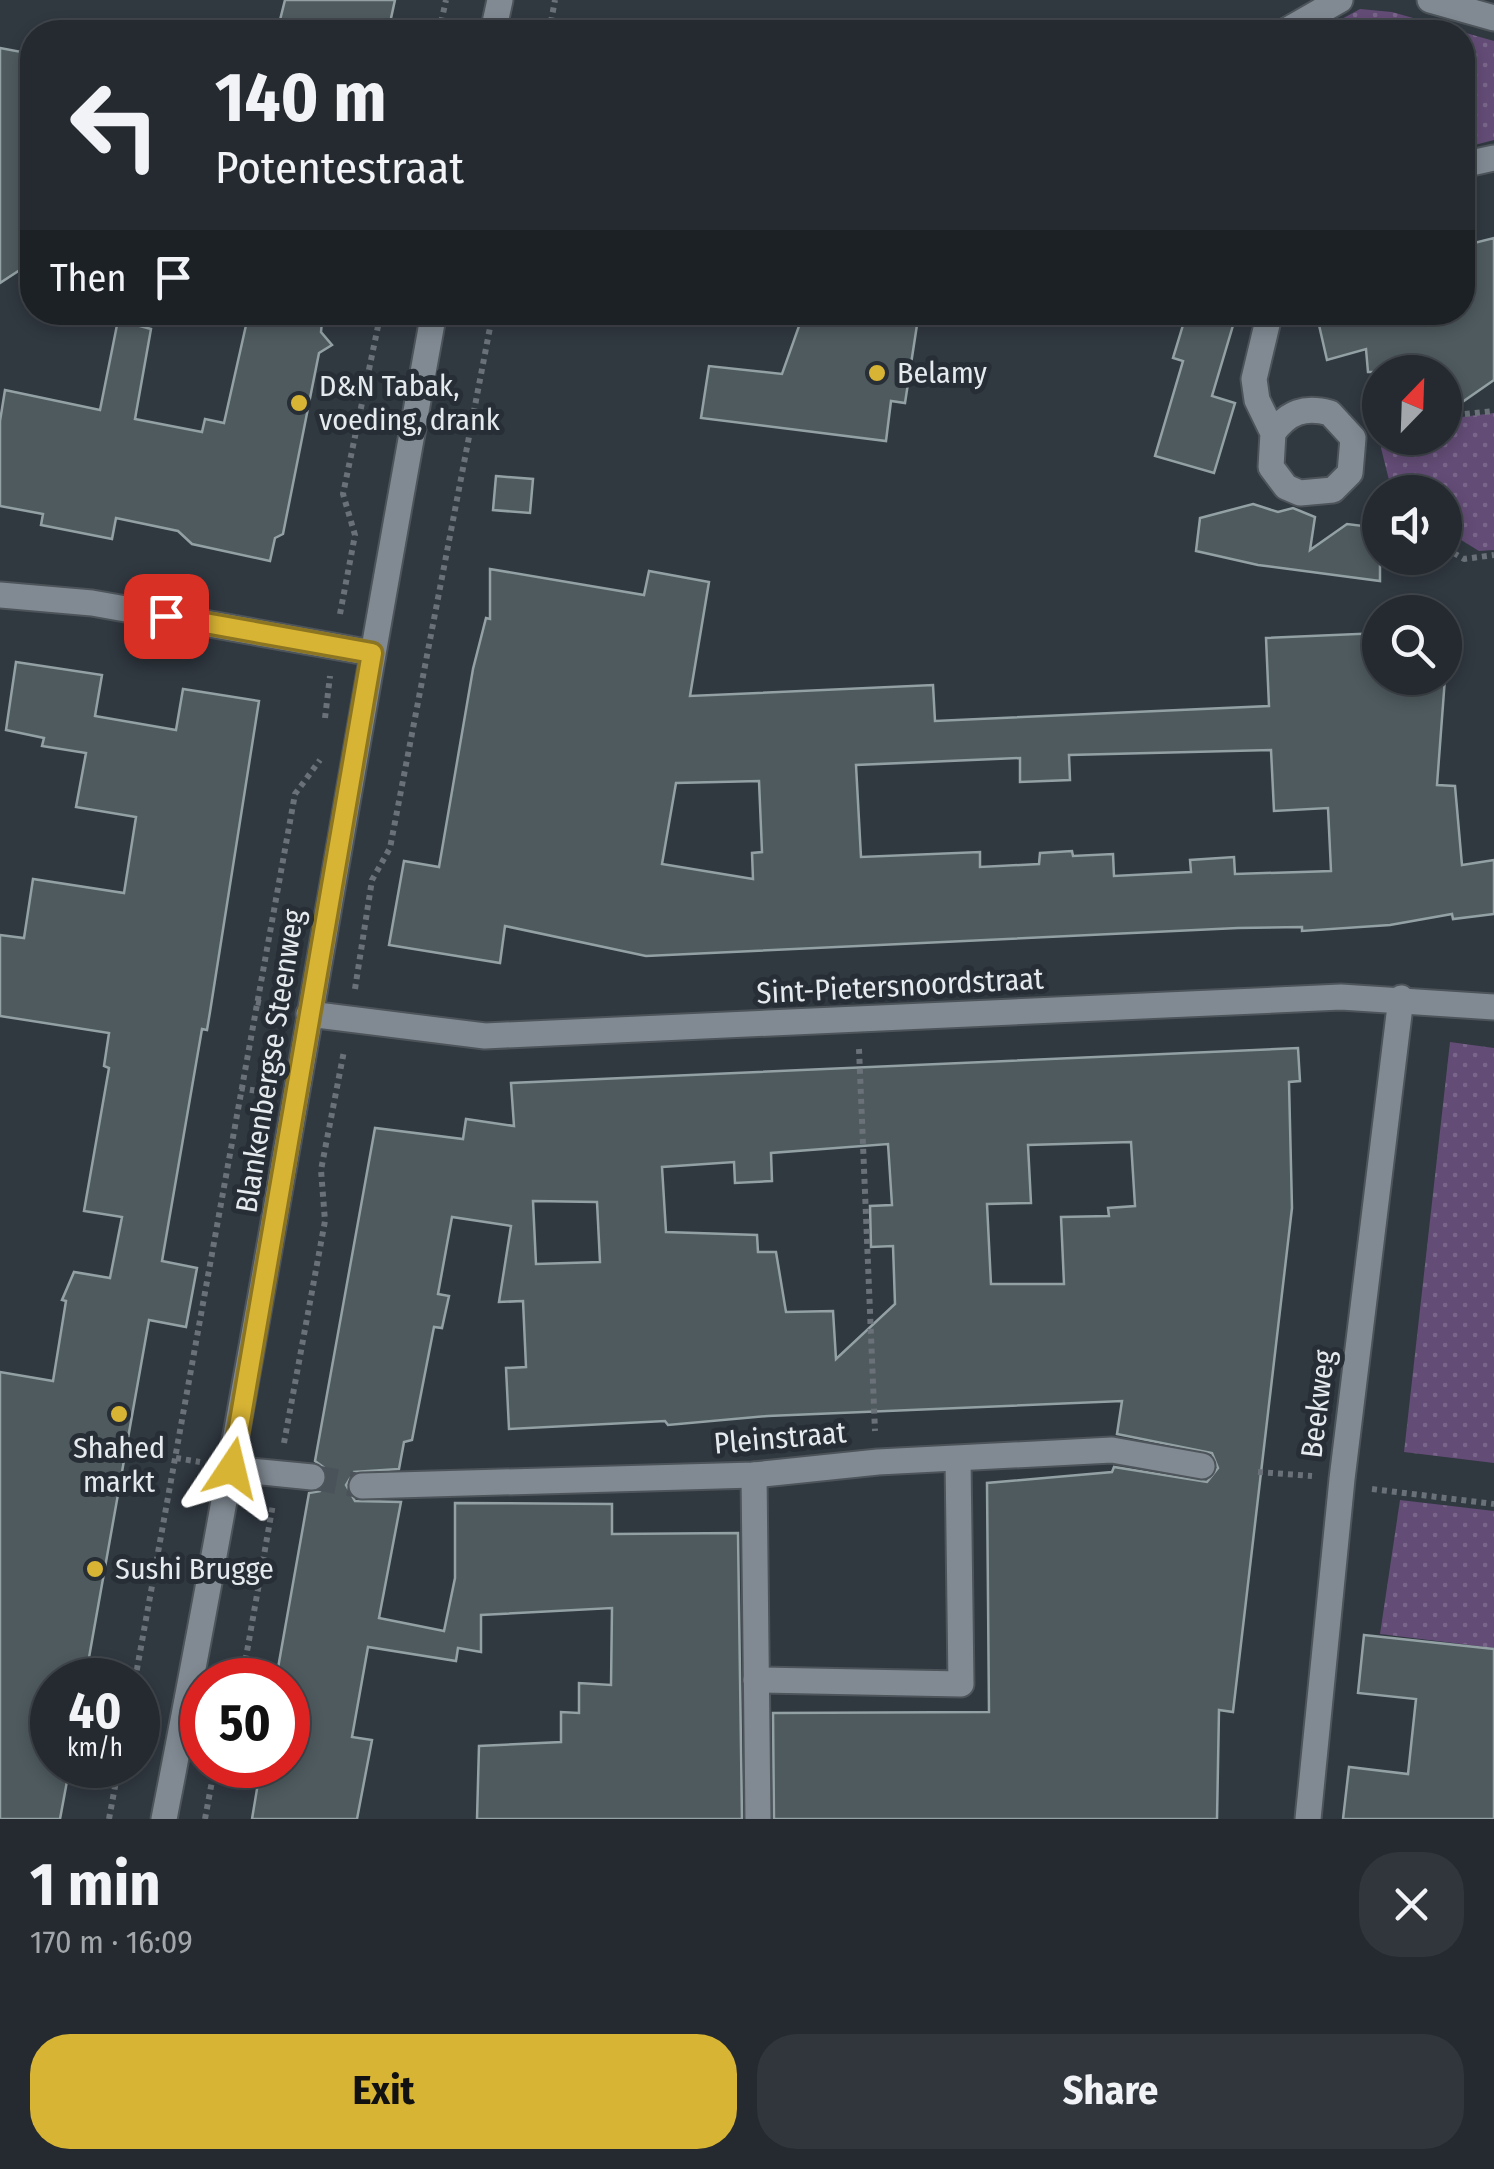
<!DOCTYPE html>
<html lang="en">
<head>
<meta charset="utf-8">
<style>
	:root { --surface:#242a30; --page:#30363c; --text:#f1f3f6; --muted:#a3a7ab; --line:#41464c; --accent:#d8b434 }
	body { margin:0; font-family:"Fira Sans Condensed",sans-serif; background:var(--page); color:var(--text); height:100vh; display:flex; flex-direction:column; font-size:38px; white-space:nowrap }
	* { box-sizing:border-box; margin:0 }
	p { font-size:32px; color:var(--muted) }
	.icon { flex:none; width:55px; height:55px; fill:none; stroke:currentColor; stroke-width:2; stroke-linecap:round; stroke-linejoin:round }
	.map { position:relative; height:1819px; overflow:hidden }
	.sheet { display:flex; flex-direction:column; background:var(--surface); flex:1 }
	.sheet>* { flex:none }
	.top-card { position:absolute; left:20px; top:20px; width:1455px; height:305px; border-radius:40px; box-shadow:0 5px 15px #0003,0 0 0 2px var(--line); background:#242a30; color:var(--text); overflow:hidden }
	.needle { width:65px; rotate:23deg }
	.buttons { position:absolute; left:1362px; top:355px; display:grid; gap:20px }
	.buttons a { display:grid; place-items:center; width:100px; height:100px; border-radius:50%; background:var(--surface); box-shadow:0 5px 15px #0003,0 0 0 2px var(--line); font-size:50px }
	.speed { position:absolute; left:30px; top:1658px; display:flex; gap:20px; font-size:50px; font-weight:700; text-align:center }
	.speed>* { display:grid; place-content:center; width:130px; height:130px; border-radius:50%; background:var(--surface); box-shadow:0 5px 15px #0003,0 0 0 2px var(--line); line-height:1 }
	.speed small { font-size:25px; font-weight:400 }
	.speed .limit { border:15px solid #d22; background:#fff; color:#111 }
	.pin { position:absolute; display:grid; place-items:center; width:85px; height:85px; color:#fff; margin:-42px; border-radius:20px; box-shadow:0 5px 15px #0006 }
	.me { position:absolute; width:110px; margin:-55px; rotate:10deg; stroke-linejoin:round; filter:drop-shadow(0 0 8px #0008) }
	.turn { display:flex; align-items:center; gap:35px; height:210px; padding:0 30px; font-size:45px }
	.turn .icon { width:130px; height:130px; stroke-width:2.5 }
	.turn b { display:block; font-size:70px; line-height:85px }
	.then { display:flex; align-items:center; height:95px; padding:0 30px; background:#0003; gap:20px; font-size:38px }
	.round { display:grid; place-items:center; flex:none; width:105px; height:105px; border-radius:40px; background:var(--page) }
	.overview { display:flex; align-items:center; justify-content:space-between; height:170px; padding:0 30px }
	h1 { font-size:60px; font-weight:700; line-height:75px }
	.primary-button { display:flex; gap:20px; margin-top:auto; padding:20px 30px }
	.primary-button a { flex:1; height:115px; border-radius:40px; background:var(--accent); color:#111; font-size:40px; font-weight:700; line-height:115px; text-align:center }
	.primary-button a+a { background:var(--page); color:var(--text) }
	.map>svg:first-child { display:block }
</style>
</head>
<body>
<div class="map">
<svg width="1494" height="1819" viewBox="0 0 1494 1819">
	<defs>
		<pattern id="grass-dots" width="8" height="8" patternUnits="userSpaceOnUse" patternTransform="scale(2.5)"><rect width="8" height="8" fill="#634c76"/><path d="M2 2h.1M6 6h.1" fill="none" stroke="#79668a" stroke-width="1.8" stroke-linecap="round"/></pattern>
	</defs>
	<rect width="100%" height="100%" fill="#303840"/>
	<g fill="url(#grass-dots)">
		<polygon points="1360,9 1392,12 1494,41 1494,140 1463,148 1462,32 1318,32"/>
		<polygon points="1494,413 1494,550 1479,551 1445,530 1445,492 1392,492 1381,448 1385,438 1445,438 1445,419"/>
		<polygon points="1450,1042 1494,1048 1494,1463 1404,1452"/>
		<polygon points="1400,1500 1494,1511 1494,1648 1380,1634"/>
	</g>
	<g fill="#4e5a5e" stroke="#93a1a5" stroke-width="2.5" fill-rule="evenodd">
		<polygon points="285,0 395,0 388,32 277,32"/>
		<polygon points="0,48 32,54 32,262 0,283"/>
		<polygon points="1494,238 1494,380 1445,414 1445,372 1368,372 1366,349 1327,360 1316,312 1462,312 1462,246"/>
		<polygon points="249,312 323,312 321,332 332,345 319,353 283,534 275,538 270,561 192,544 178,531 116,518 112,539 41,525 43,514 0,506 0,421 5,390 100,410 118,320 151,329 135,419 202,432 205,419 224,423"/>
		<polygon points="804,312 919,312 905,403 891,401 886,441 701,418 709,366 782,374"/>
		<polygon points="1187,312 1237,312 1212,396 1235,403 1214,473 1155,456 1183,361 1173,358"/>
		<polygon points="496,476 533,479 530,513 493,510"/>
		<polygon points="1253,504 1278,512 1293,508 1315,517 1310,550 1347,524 1380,528 1380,581 1258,565 1196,551 1200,518"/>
		<path d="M490,569L644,595L649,571L709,582L690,696L933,685L935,721L1269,706L1266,638L1380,633V678H1445L1437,785L1455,786L1462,865L1494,860V914L1453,919L1452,914L1390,925L1302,931V927L1238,928L646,956L505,926L500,963L389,945L404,861L439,867L473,669L486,618L490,619ZM1271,750L1274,811L1328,808L1331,871L1235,874L1234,857L1190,860L1191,872L1114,876L1113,854L1073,856L1072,851L1040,853L1039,864L980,867V852L861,857L856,765L1020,758V782L1070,780L1069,755ZM759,781L762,852L752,853L753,879L662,864L676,783Z"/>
		<polygon points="16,662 102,675 95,716 176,730 183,689 259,701 210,1012 207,1030 202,1029 162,1261 197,1268 186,1327 149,1320 85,1680 52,1680 52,1765 70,1765 60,1819 0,1819 0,1372 53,1381 66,1301 62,1300 74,1272 110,1278 122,1217 84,1211 109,1068 104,1066 109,1033 0,1016 0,935 24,938 33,879 124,893 136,817 76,807 86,753 42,746 44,738 6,730"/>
		<path d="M1298,1048L1300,1081L1289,1082L1292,1208L1233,1712L1219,1710L1217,1819H774L773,1713L989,1712L987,1483L1112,1472L1114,1467L1207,1482L1218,1468L1212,1453L1117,1434L1122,1401L768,1416L668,1425L665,1421L509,1429L506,1368L526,1367L523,1301L499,1302L511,1226L452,1217L438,1294L449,1296L442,1328L434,1327L412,1440L404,1442L399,1469L354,1472L346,1485L355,1501L401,1502L379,1618L444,1631L455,1578V1503L612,1504V1534L738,1533L742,1819H477L479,1746L561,1742V1712L579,1713V1683L611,1685L612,1608L481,1615V1652L458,1648L456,1661L368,1647L352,1737L372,1740L357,1819H252L261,1765H288V1679L277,1677L278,1668L309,1493L320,1491L328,1480L326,1469L315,1461L375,1128L463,1139L466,1119L514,1126L511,1083ZM1131,1142L1135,1206L1108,1208L1109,1216L1061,1217L1064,1284H991L987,1204L1031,1203L1028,1145ZM888,1144L892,1205L870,1206L871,1247L893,1246L895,1304L836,1359L833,1311L786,1312L776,1252H758L757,1235L666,1232L662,1167L734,1162L735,1183L772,1181L771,1153ZM533,1201L597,1202L600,1262L536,1264Z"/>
		<polygon points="1364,1635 1494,1649 1494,1819 1343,1819 1349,1767 1408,1774 1416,1699 1358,1693"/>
	</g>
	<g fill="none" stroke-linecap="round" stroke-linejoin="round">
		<polyline stroke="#4b535a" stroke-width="25" stroke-dasharray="25 12" stroke-linecap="butt" points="312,1477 362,1486"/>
		<g stroke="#4d545a" stroke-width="29">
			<g id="street">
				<polyline points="1430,0 1494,18"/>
				<polyline points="1284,32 1340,0"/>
				<polyline points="1462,165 1494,158"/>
				<path d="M1270,312L1254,379L1257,400L1273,433L1271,467L1286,487L1300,493L1333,490L1350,473L1353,438L1330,413C1305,406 1288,412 1273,433"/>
				<polyline points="0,595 92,603 372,653"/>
				<polyline points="309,1014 485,1036 1341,997 1494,1007"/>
				<polyline points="232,1469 312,1477"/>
				<polyline points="754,1475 758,1819"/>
				<polyline points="362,1486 754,1475 878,1462 1112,1450 1202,1466"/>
				<polyline points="756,1680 961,1684 958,1459"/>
				<polyline points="1308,1819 1342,1479 1401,998"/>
			</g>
		</g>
		<g stroke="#4d545a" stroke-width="29">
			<g id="secondary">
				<polyline points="493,32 500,0"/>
				<path d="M164,1819C262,1318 342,815 434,312"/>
			</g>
		</g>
		<g stroke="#6a7178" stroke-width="6" stroke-dasharray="5 5" stroke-linecap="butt">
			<polyline points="439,32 446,0"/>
			<polyline points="549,32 555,0"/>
			<polyline points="1445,416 1494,411"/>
			<polyline points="1445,548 1464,559 1494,555"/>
			<polyline points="340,614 355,535 343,494 381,312"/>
			<polyline points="325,718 330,676"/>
			<polyline points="355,989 372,880 390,848 493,312"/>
			<polyline points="256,1002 280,1007"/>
			<polyline points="859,1049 875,1431"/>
			<polyline points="240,1088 263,1092"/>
			<polyline points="284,1443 325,1221 321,1170 344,1051"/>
			<polyline points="176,1458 200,1462"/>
			<polyline points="1258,1472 1312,1476"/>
			<polyline points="1372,1489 1494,1504"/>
			<polyline points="135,1680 295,794 320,760"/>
			<polyline points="242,1680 273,1504"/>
			<polyline points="109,1819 119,1765"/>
			<polyline points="205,1819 215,1765"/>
		</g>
		<use href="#street" stroke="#818a93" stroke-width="25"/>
		<use href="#secondary" stroke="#818a93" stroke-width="25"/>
	</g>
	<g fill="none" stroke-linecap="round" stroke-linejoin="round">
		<g stroke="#8c7522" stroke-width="25">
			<polyline id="route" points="166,616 372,653 232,1468"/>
		</g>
		<use href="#route" stroke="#d8b434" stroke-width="18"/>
	</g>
	<g fill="#d8b434" stroke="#272e35" stroke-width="4">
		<circle cx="877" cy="373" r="10"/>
		<circle cx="299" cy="403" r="10"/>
		<circle cx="119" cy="1414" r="10"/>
		<circle cx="95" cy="1569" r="10"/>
	</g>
	<g text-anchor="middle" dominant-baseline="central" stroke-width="10" stroke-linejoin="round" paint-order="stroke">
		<g font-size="30" fill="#e5eaef" stroke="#272e35" text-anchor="start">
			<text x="897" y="373">Belamy</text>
			<text x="319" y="386">D&amp;N Tabak,<tspan x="319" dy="34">voeding, drank</tspan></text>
			<text x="119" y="1448" text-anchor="middle">Shahed<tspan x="119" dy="34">markt</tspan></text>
			<text x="115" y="1569">Sushi Brugge</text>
		</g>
		<g font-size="30" fill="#e5eaef" stroke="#272e35">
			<text transform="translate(900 986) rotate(-3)">Sint-Pietersnoordstraat</text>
			<text transform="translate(270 1061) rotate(-81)">Blankenbergse Steenweg</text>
			<text transform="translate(1318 1404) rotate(-83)">Beekweg</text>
			<text transform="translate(780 1438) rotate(-5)">Pleinstraat</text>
		</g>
	</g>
</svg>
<div class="buttons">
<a><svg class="needle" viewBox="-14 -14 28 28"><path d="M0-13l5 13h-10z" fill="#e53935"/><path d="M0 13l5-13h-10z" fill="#a3a7ab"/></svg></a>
<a><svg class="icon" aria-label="sound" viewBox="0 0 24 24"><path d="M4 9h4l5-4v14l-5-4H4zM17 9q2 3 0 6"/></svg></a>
<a><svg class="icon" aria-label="search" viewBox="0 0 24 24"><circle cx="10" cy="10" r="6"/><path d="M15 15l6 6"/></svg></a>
</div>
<div class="speed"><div>40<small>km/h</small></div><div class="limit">50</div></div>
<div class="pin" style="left:166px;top:616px;background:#d93025"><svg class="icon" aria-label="arrive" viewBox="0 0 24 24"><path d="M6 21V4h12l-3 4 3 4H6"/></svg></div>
<svg class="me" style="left:232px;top:1468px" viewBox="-20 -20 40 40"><path d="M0-17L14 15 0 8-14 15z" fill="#d8b434" stroke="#fff" stroke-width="4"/></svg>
<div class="top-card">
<div class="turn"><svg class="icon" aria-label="left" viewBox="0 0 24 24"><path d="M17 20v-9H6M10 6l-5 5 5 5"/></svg><div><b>140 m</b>Potentestraat</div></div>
<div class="then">Then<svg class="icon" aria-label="arrive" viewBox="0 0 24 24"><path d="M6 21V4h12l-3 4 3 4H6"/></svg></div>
</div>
</div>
<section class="sheet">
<div class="overview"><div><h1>1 min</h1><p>170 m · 16:09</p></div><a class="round"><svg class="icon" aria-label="close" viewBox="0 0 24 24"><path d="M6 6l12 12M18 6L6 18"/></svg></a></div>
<div class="primary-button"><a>Exit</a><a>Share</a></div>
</section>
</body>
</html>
